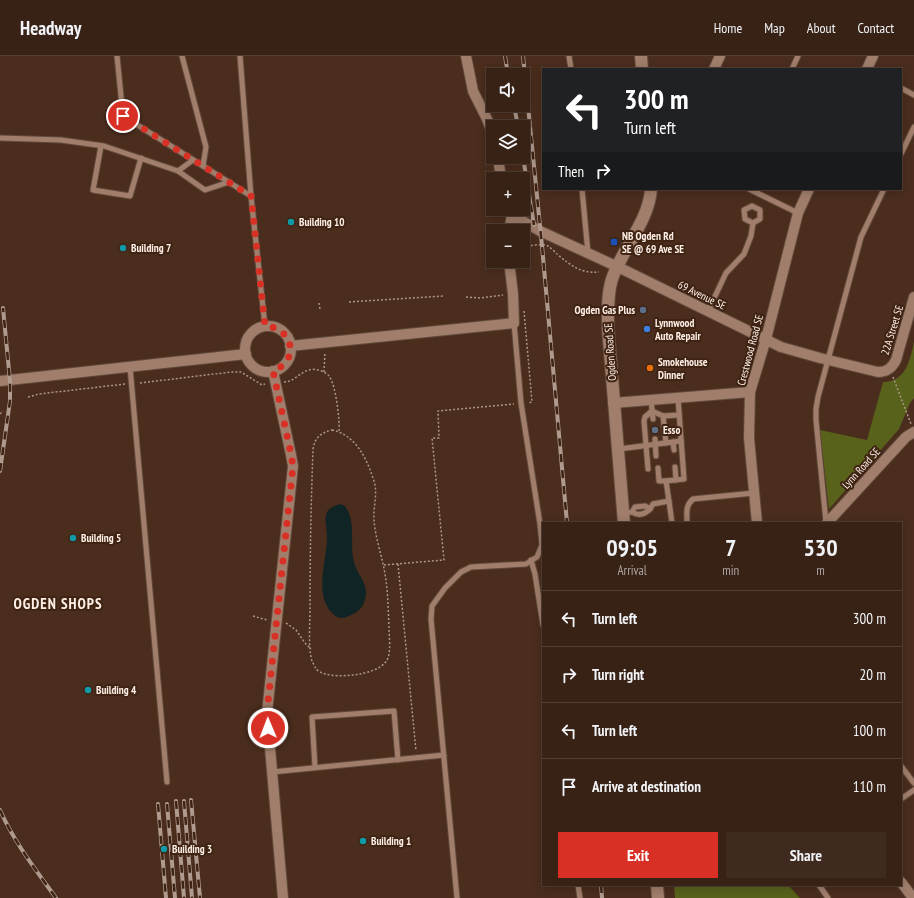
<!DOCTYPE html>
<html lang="en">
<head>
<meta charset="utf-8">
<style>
	:root { --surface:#382216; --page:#3f2a1f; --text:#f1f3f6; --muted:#aba4a1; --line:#523f35; --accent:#d93025 }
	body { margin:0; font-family:"PT Sans Narrow",sans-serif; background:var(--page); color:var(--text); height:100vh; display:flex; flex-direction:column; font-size:15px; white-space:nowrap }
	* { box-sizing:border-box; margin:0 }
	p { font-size:13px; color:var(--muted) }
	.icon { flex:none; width:22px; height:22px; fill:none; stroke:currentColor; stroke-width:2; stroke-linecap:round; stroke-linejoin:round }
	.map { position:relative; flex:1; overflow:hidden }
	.sheet { position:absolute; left:542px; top:466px; width:360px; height:364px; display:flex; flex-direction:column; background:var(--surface); border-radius:0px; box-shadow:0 2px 10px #0003,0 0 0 1px var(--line) }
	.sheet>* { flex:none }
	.banner { position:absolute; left:542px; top:12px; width:360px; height:122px; border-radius:0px; box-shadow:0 2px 10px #0003,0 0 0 1px var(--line); background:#202124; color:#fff; overflow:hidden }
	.controls { position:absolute; left:486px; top:12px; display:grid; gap:8px }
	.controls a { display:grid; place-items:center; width:44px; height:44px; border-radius:0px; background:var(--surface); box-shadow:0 2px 10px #0003,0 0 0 1px var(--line); font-size:20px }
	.pin { position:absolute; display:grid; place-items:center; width:34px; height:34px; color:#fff; margin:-17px; border:2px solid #fff; border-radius:50%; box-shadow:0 1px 4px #0007 }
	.me { position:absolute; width:44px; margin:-22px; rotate:359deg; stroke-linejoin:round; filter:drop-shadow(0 0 3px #0008) }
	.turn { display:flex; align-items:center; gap:14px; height:84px; padding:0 16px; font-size:18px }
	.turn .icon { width:52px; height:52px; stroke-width:2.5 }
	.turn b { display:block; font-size:28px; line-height:34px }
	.then { display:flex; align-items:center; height:38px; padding:0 16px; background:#0003; gap:8px; font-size:15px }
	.eta { display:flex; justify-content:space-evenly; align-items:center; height:68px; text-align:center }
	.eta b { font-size:24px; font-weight:700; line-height:28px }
	.button { display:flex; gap:8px; margin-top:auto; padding:8px 16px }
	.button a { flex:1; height:46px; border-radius:0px; background:var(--accent); color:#fff; font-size:16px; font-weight:700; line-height:46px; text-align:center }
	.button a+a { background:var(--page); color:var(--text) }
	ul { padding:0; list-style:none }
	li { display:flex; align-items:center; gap:12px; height:56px; padding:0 16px; border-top:1px solid var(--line) }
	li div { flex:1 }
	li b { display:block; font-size:15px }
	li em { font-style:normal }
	header { display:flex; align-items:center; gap:24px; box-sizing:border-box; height:56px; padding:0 20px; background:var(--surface); border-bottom:1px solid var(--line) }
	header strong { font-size:19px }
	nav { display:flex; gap:22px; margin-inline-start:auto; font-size:14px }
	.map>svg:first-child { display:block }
</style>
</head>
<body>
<header>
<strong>Headway</strong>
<nav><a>Home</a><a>Map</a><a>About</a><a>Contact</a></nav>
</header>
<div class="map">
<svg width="914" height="842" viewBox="0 0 914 842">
	<rect width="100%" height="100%" fill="#4a2d1d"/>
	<g fill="#58621b">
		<path d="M914,286V342L910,347L899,373L829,453L820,374L867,384L883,326C906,326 910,304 914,286Z"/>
		<polygon points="674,829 788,829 800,842 675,842"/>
	</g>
	<path fill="#102325" d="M341,448L345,450C357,467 349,488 354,506C357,519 370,529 365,543C363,552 357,557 349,560C343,563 338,563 333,558C313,539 327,505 327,481C327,465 319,453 341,448Z"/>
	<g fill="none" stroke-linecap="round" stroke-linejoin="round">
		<g stroke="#61493b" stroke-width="7">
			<g id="lane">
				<polyline points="117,0 123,60 251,140 265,270"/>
				<polyline points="182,0 206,91 203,110"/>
				<polyline points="240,0 251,140"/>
				<polyline points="569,0 571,13"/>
				<polyline points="792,13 798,0"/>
				<polyline points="901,32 914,39"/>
				<polyline points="0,82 61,84 104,90 178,115 193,104"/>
				<polyline points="101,90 93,134 130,140 141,102"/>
				<polyline points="901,98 914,71"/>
				<polyline points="178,115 205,134 229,126"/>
				<polyline points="582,133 588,197"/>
				<polyline points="749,133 798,157"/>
				<polyline points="708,255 726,217 744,198 751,180 753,167 760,163 760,154 752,150 744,154 745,163 753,167"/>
				<polyline points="130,311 167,726"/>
				<polyline points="651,344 653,363"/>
				<polyline points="663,360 679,359"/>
				<polyline points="655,383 656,400"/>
				<polyline points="673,386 674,394"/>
				<polyline points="619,393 681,385"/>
				<polyline points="675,411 676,424"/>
				<polyline points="658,412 659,425 666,425"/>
				<polyline points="648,413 644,365 645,361 652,355 663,360 666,387"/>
				<polyline points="669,445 672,467"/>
				<polyline points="650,453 653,448 669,445 666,425 684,423 678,342"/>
				<path d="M623,457L632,456C638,460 644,459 650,453L645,450L635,451L632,456"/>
				<polyline points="826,466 816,364 816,353 818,341 861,181 884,133"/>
				<path d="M687,467C687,457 685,450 693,443L754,437"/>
				<polyline points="531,504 535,518 543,569"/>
				<polyline points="901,710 914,727"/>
				<polyline points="315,711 312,661 394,655 398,704"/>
				<polyline points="272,716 444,699"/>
				<polyline points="901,743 914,734"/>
				<polyline points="578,829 580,842"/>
				<polyline points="819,829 828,842"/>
				<polyline points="457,842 431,563 432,550 445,532 461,516 471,511 526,508 537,501 542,489 540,468 521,347 514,267"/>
			</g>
		</g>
		<g stroke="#61493b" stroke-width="12">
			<g id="street">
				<polyline points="466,0 473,35 487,63 493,79"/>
				<polyline points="714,13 720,0"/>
				<polyline points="867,13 873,0"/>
				<polyline points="498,101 501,123"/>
				<path d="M512,159L540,175L618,211L781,291L820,302L878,316C887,316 892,312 896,304L914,241"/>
				<polyline points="509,175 512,159 510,154"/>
				<circle cx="268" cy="293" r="23"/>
				<polyline points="290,290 514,267 513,238 509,205"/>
				<polyline points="273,315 291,399 293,410 267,657 283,842"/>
				<polyline points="0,325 246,298"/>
				<polyline points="613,347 750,336"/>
				<polyline points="757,467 749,382 750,336 766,283 798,157 809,133"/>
				<polyline points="827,467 906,381 914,376"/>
				<polyline points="901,826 913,842"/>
			</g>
		</g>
		<g stroke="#61493b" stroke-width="14">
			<g id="secondary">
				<polyline points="641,0 642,13"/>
				<path d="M624,467L608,272C608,256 607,239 612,223C622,193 649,165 651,133"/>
				<polyline points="657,829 658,842"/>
			</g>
		</g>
		<g stroke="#ac978b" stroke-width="1.5" stroke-dasharray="2 2" stroke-linecap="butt">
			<path d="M523,191C530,190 541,187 548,190C551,192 555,196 557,198C570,209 581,218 599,216"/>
			<polyline points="466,241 480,242 503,239"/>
			<polyline points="349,246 443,240"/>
			<polyline points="319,247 320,253"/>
			<polyline points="524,255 532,346 528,347"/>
			<polyline points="324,316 325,296"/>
			<polyline points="893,321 911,368"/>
			<path d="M284,326C294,326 300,316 309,314C315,312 325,315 329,320C336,329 340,365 339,376"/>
			<polyline points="140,327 231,316 241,316 262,329 265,328"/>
			<polyline points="28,341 39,338 125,328"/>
			<polyline points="0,358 3,355"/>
			<path d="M332,374C356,379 367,403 374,425C378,438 373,451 374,464C375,479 380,494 383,508C388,529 388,550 389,572C389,581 391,593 388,602C384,612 370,616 360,618C348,620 325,622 316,613C315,611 313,607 312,605C308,592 310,568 310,554C310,500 311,447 313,393C315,382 320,377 332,374Z"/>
			<polyline points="398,508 416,695"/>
			<polyline points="384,509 444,504 432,382 439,382 438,355 514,348"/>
			<polyline points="253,560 267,564"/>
			<polyline points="286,567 296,574 305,587 311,593"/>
		</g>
		<use href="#lane" stroke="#a07e6b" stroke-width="5"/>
		<use href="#street" stroke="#a07e6b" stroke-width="10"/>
		<use href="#secondary" stroke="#a07e6b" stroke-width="12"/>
		<g stroke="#af9a8e" stroke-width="4">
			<g id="rail">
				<polyline points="505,0 508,19"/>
				<polyline points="523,0 542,190 567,467"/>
				<polyline points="514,49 518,71"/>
				<polyline points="523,101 534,169"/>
				<polyline points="0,415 10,345 10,325 3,252"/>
				<polyline points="191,744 200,842"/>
				<polyline points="176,745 184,842"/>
				<polyline points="184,745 192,842"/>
				<polyline points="158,748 166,842"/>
				<polyline points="167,748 175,842"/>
				<path d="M0,754C14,786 36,814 56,842"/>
				<polyline points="601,829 602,842"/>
			</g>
		</g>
		<use href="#rail" stroke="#3f2313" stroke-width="2.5" stroke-dasharray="8" stroke-linecap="butt"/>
	</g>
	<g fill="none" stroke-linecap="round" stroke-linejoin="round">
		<path stroke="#d93025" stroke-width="7" stroke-dasharray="0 12.6" d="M123,60L251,140L265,270C294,272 300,305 273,315L291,398L293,410L268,646V672"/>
	</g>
	<g fill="#0f9aa8" stroke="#3f2313" stroke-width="1.5">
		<circle cx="291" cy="166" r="4"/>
		<circle cx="123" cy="192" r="4"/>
		<circle cx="73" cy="482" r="4"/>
		<circle cx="88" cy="634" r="4"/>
		<circle cx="363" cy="785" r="4"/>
		<circle cx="164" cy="793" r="4"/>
	</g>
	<rect fill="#1a4fb4" stroke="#3f2313" stroke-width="1.5" x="610" y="182" width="8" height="8" rx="2"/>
	<g fill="#5c6f8a" stroke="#3f2313" stroke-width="1.5">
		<circle cx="643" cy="254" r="4"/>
		<circle cx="655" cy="374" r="4"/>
	</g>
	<circle fill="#3f7fe0" stroke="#3f2313" stroke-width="1.5" cx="647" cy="273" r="4"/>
	<circle fill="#e8710a" stroke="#3f2313" stroke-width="1.5" cx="650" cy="312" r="4"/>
	<g text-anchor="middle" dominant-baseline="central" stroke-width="4" stroke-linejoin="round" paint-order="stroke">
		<g font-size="11" font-weight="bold" fill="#feefe6" stroke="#3f2313" text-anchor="start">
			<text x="299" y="166">Building 10</text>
			<text x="622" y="180">NB Ogden Rd<tspan x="622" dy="13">SE @ 69 Ave SE</tspan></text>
			<text x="131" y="192">Building 7</text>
			<text x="635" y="254" text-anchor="end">Ogden Gas Plus</text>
			<text x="655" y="267">Lynnwood<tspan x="655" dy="13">Auto Repair</tspan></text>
			<text x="658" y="306">Smokehouse<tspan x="658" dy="13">Dinner</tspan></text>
			<text x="663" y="374">Esso</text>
			<text x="81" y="482">Building 5</text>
			<text x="96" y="634">Building 4</text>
			<text x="371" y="785">Building 1</text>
			<text x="172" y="793">Building 3</text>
		</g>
		<g font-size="11" fill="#feefe6" stroke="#3f2313">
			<text transform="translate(702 239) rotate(26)">69 Avenue SE</text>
			<text transform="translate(892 274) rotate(-73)">22A Street SE</text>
			<text transform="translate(750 294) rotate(-75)">Crestwood Road SE</text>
			<text transform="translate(610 296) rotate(-94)">Ogden Road SE</text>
			<text transform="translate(861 412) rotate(-48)">Lynn Road SE</text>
		</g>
		<g font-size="15" font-weight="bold" letter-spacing="1" fill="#feefe6" stroke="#3f2313">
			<text x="58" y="547">OGDEN SHOPS</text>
		</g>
	</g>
</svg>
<div class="controls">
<a><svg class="icon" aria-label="sound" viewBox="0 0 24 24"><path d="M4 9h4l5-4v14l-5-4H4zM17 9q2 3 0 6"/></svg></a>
<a><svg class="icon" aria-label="layers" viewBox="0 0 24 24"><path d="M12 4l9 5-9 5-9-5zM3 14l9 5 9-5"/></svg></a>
<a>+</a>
<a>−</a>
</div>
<div class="pin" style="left:123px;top:60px;background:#d93025"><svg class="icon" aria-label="arrive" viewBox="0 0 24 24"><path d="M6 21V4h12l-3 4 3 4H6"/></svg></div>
<svg class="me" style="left:268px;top:672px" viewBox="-20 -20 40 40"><circle r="17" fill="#d93025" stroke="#fff" stroke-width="3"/><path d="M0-11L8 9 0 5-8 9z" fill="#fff"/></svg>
<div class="banner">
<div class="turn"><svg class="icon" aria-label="left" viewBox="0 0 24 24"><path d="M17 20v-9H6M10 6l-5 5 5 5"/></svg><div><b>300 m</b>Turn left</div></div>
<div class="then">Then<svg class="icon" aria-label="right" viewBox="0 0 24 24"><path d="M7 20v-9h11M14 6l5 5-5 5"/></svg></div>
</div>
<section class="sheet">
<div class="eta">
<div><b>09:05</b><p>Arrival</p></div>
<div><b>7</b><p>min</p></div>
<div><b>530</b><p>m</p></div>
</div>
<ul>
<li><svg class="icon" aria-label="left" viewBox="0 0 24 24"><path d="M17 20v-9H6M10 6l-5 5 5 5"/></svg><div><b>Turn left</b></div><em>300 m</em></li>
<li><svg class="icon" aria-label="right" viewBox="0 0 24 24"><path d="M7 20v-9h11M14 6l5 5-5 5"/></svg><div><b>Turn right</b></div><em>20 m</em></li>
<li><svg class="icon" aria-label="left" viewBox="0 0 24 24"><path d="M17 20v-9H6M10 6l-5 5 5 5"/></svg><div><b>Turn left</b></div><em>100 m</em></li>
<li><svg class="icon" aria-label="arrive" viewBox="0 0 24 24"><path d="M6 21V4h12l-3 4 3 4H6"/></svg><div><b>Arrive at destination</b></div><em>110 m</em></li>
</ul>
<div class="button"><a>Exit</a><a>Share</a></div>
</section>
</div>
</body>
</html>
